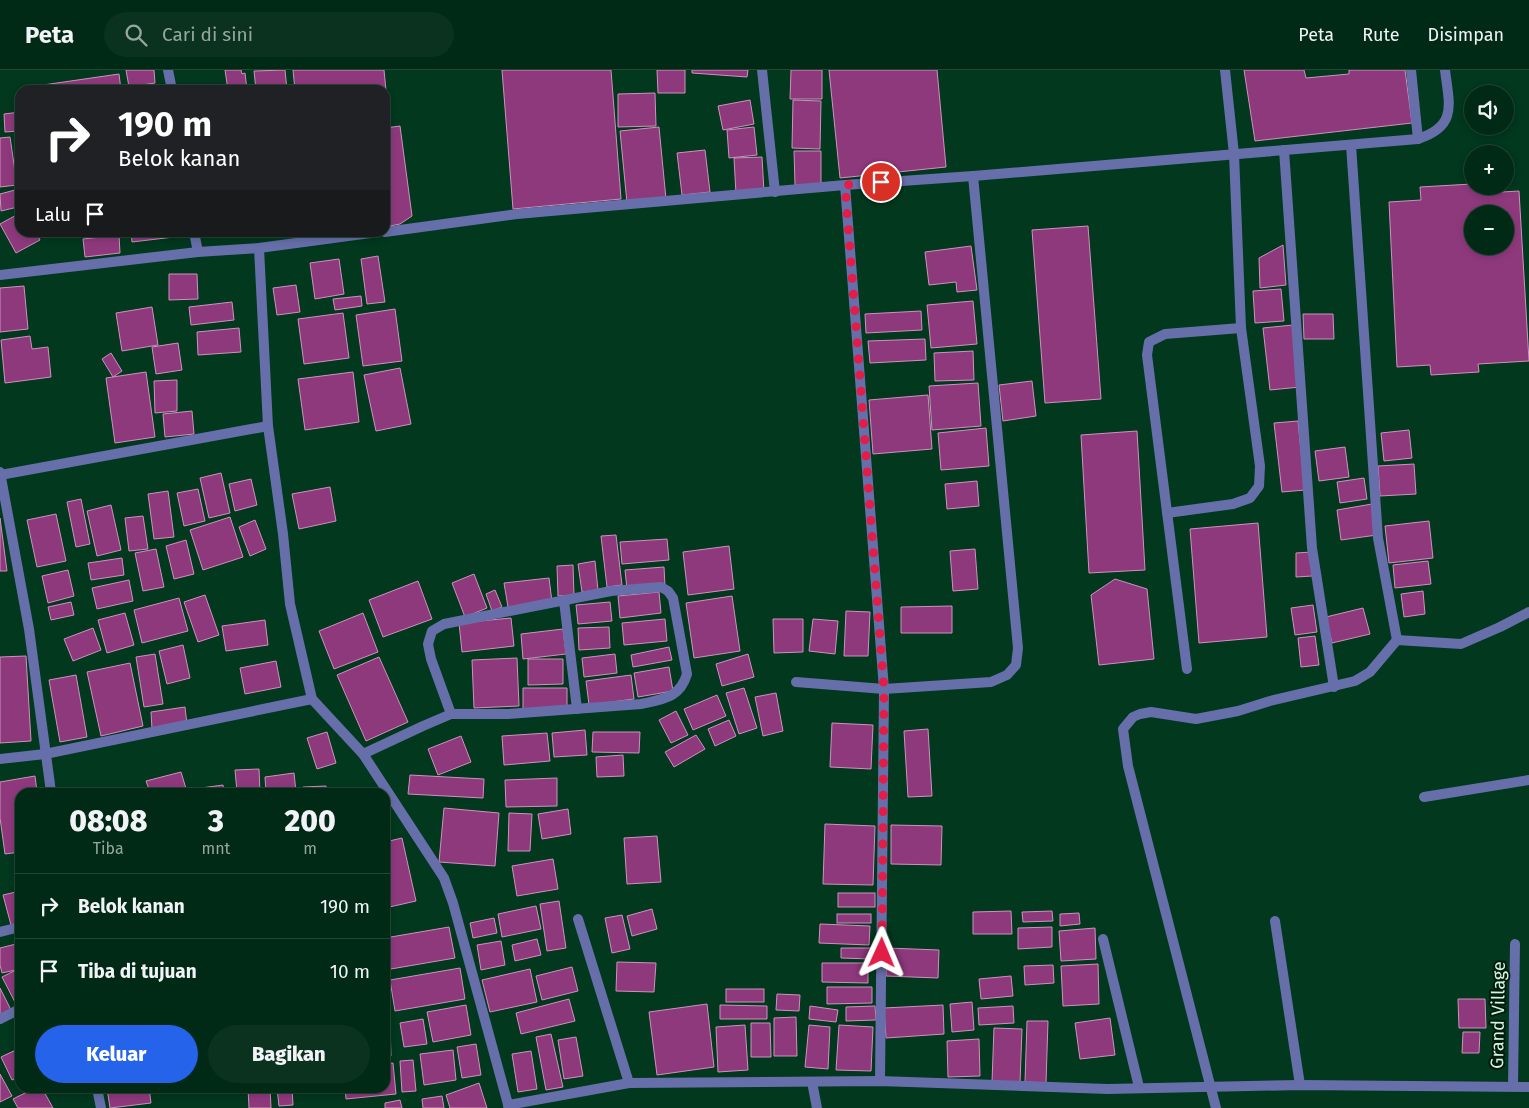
<!DOCTYPE html>
<html lang="id">
<head>
<meta charset="utf-8">
<style>
	:root { --surface:#012a16; --page:#0b321f; --text:#f1f3f6; --muted:#96a7a1; --line:#234635; --accent:#2563eb }
	body { margin:0; font-family:"Fira Sans",sans-serif; background:var(--page); color:var(--text); height:100vh; display:flex; flex-direction:column; font-size:19px; white-space:nowrap }
	* { box-sizing:border-box; margin:0 }
	p { font-size:16px; color:var(--muted) }
	.icon { flex:none; width:28px; height:28px; fill:none; stroke:currentColor; stroke-width:2; stroke-linecap:round; stroke-linejoin:round }
	.map { position:relative; flex:1; overflow:hidden }
	.drawer { position:absolute; left:15px; top:718px; width:375px; height:305px; display:flex; flex-direction:column; background:var(--surface); border-radius:15px; box-shadow:0 2px 8px #0003,0 0 0 1px var(--line) }
	.drawer>* { flex:none }
	.banner { position:absolute; left:15px; top:15px; width:375px; height:152px; border-radius:15px; box-shadow:0 2px 8px #0003,0 0 0 1px var(--line); background:#202124; color:#fff; overflow:hidden }
	.tools { position:absolute; left:1464px; top:15px; display:grid; gap:10px }
	.tools a { display:grid; place-items:center; width:50px; height:50px; border-radius:50%; background:var(--surface); box-shadow:0 2px 8px #0003,0 0 0 1px var(--line); font-size:25px }
	.pin { position:absolute; display:grid; place-items:center; width:42px; height:42px; color:#fff; margin:-21px; border:2px solid #fff; border-radius:50%; box-shadow:0 1px 5px #0007 }
	.me { position:absolute; width:55px; margin:-28px; rotate:1deg; stroke-linejoin:round; filter:drop-shadow(0 0 4px #0008) }
	.turn { display:flex; align-items:center; gap:18px; height:105px; padding:0 20px; font-size:22px }
	.turn .icon { width:65px; height:65px; stroke-width:2.5 }
	.turn b { display:block; font-size:35px; line-height:42px }
	.then { display:flex; align-items:center; height:48px; padding:0 20px; background:#0003; gap:10px; font-size:19px }
	.eta { display:flex; justify-content:space-evenly; align-items:center; height:85px; text-align:center }
	.eta b { font-size:30px; font-weight:800; line-height:35px }
	.button { display:flex; gap:10px; margin-top:auto; padding:10px 20px }
	.button a { flex:1; height:58px; border-radius:30px; background:var(--accent); color:#fff; font-size:20px; font-weight:800; line-height:58px; text-align:center }
	.button a+a { background:var(--page); color:var(--text) }
	ul { padding:0; list-style:none }
	li { display:flex; align-items:center; gap:15px; height:65px; padding:0 20px; border-top:1px solid var(--line) }
	li div { flex:1 }
	li b { display:block; font-size:19px }
	li em { font-style:normal }
	header { display:flex; align-items:center; gap:30px; box-sizing:border-box; height:70px; padding:0 25px; background:var(--surface); border-bottom:1px solid var(--line) }
	header strong { font-size:24px }
	nav { display:flex; gap:28px; margin-inline-start:auto; font-size:18px }
	.search { width:350px; height:45px; background:var(--page); display:flex; align-items:center; gap:12px; box-sizing:border-box; padding:0 18px; border-radius:28px; color:var(--muted); font-size:19px }
	.map>svg:first-child { display:block }
</style>
</head>
<body>
<header>
<strong>Peta</strong>
<div class="search"><svg class="icon" aria-label="search" viewBox="0 0 24 24"><circle cx="10" cy="10" r="6"/><path d="M15 15l6 6"/></svg>Cari di sini</div>
<nav><a>Peta</a><a>Rute</a><a>Disimpan</a></nav>
</header>
<div class="map">
<svg width="1529" height="1038" viewBox="0 0 1529 1038">
	<rect width="100%" height="100%" fill="#01381e"/>
	<g fill="#8f397d" stroke="#cc93bd" fill-rule="evenodd">
		<polygon points="126,0 154,0 155,13 129,17"/>
		<polygon points="225,0 241,0 242,4 245,3 247,20 228,20"/>
		<polygon points="285,0 287,20 256,20 254,1"/>
		<polygon points="293,0 384,0 389,51 385,51 385,20 295,20"/>
		<polygon points="502,0 611,0 621,129 513,139"/>
		<polygon points="657,0 685,0 685,23 658,23"/>
		<polygon points="692,0 748,0 747,7 692,3"/>
		<polygon points="791,0 822,0 822,29 790,29"/>
		<polygon points="829,0 937,0 946,97 840,108"/>
		<polygon points="1244,0 1304,0 1306,8 1349,4 1349,0 1405,0 1412,53 1255,71"/>
		<polygon points="119,4 121,20 44,20 43,15"/>
		<polygon points="655,23 656,56 618,57 618,24"/>
		<polygon points="750,30 754,54 723,60 718,36"/>
		<polygon points="793,30 821,31 820,79 792,78"/>
		<polygon points="20,42 20,61 5,62 4,44"/>
		<polygon points="400,56 412,146 400,154 385,157 385,58"/>
		<polygon points="659,57 666,129 627,133 620,61"/>
		<polygon points="754,57 757,85 729,88 727,60"/>
		<polygon points="10,67 17,115 0,117 0,68"/>
		<polygon points="705,80 710,122 682,125 677,83"/>
		<polygon points="794,81 821,81 821,115 795,115"/>
		<polygon points="762,87 764,122 736,124 734,88"/>
		<path d="M1472,114V116H1484L1485,123L1519,121L1529,291L1478,294L1479,302L1431,305L1430,295L1397,297L1389,132L1421,130L1420,117ZM1472,144H1505V176H1472Z"/>
		<polygon points="15,120 18,137 1,141 0,124"/>
		<polygon points="20,143 20,162 36,162 40,170 16,183 0,154"/>
		<polygon points="1088,156 1101,329 1045,333 1032,160"/>
		<polygon points="131,162 174,162 174,167 132,172"/>
		<polygon points="119,165 120,183 85,187 83,169"/>
		<polygon points="1283,175 1286,215 1260,218 1259,188"/>
		<polygon points="971,176 977,220 957,222 956,212 929,215 925,182"/>
		<polygon points="378,186 385,232 367,234 361,189"/>
		<polygon points="339,189 344,224 315,229 310,193"/>
		<polygon points="169,204 197,204 198,229 169,230"/>
		<polygon points="296,215 300,242 277,245 273,218"/>
		<polygon points="24,216 28,259 0,262 0,218"/>
		<polygon points="1281,219 1284,251 1255,253 1253,221"/>
		<polygon points="361,226 362,236 335,240 333,229"/>
		<polygon points="973,231 977,274 931,278 927,235"/>
		<polygon points="232,232 234,250 191,255 189,237"/>
		<polygon points="152,237 158,275 122,281 116,243"/>
		<polygon points="395,239 402,291 363,296 356,245"/>
		<polygon points="921,241 922,260 866,263 865,244"/>
		<polygon points="343,243 349,288 304,294 298,249"/>
		<polygon points="1303,244 1333,244 1334,269 1304,269"/>
		<polygon points="1293,255 1300,317 1270,320 1263,258"/>
		<polygon points="239,258 241,282 198,285 197,262"/>
		<polygon points="30,266 32,279 48,277 51,307 5,313 1,270"/>
		<polygon points="925,269 926,290 870,293 868,271"/>
		<polygon points="178,273 182,300 156,304 152,277"/>
		<polygon points="973,281 974,310 935,311 934,283"/>
		<polygon points="111,283 122,301 113,307 102,289"/>
		<polygon points="400,298 411,354 376,361 364,305"/>
		<polygon points="146,302 155,367 115,373 106,308"/>
		<polygon points="353,302 359,352 305,360 298,309"/>
		<polygon points="177,310 177,341 155,343 154,311"/>
		<polygon points="1032,311 1036,346 1003,351 999,315"/>
		<polygon points="978,313 981,356 932,360 929,316"/>
		<polygon points="928,325 932,379 873,384 869,330"/>
		<polygon points="192,341 194,364 165,367 163,344"/>
		<polygon points="1298,351 1305,420 1282,422 1274,353"/>
		<polygon points="986,358 989,396 941,400 938,363"/>
		<polygon points="1409,360 1412,388 1384,391 1381,363"/>
		<polygon points="1137,361 1145,500 1089,503 1081,365"/>
		<polygon points="1345,377 1349,407 1319,411 1315,381"/>
		<polygon points="1414,394 1416,424 1380,426 1378,396"/>
		<polygon points="221,403 230,443 209,448 200,408"/>
		<polygon points="1364,408 1367,429 1340,433 1337,412"/>
		<polygon points="251,409 257,435 235,441 229,414"/>
		<polygon points="977,411 979,436 947,439 945,414"/>
		<polygon points="330,417 336,451 299,459 292,424"/>
		<polygon points="198,419 205,451 184,456 177,423"/>
		<polygon points="168,421 174,467 154,469 148,424"/>
		<polygon points="81,429 90,474 76,477 67,432"/>
		<polygon points="1372,434 1377,465 1341,470 1337,440"/>
		<polygon points="111,435 121,480 97,486 87,441"/>
		<polygon points="56,444 66,491 37,497 27,450"/>
		<polygon points="143,446 148,479 129,481 125,448"/>
		<polygon points="230,447 243,487 203,500 190,460"/>
		<polygon points="0,448 7,501 0,501"/>
		<polygon points="255,450 266,479 250,486 239,457"/>
		<polygon points="1429,451 1433,488 1389,493 1385,456"/>
		<polygon points="1258,453 1267,567 1199,573 1190,459"/>
		<polygon points="616,465 622,515 607,517 601,466"/>
		<polygon points="667,469 669,490 622,494 620,472"/>
		<polygon points="186,470 194,504 174,509 166,476"/>
		<polygon points="729,476 734,519 688,525 683,482"/>
		<polygon points="156,479 164,517 143,521 135,483"/>
		<polygon points="975,479 978,519 953,521 950,481"/>
		<polygon points="1312,482 1312,506 1296,507 1296,483"/>
		<polygon points="122,488 124,505 91,510 88,493"/>
		<polygon points="595,491 598,520 582,522 578,494"/>
		<polygon points="1428,491 1431,514 1395,518 1393,495"/>
		<polygon points="573,495 574,525 558,526 557,496"/>
		<polygon points="664,497 665,516 627,519 625,500"/>
		<polygon points="68,500 74,526 48,533 42,506"/>
		<polygon points="474,504 487,538 465,547 452,513"/>
		<polygon points="549,508 552,532 508,537 504,513"/>
		<polygon points="1115,509 1147,519 1154,589 1099,595 1091,525"/>
		<polygon points="129,510 133,531 97,539 92,518"/>
		<polygon points="418,511 432,549 383,567 369,530"/>
		<polygon points="495,520 502,537 492,541 486,524"/>
		<polygon points="1423,521 1425,544 1404,547 1401,524"/>
		<polygon points="659,522 661,543 620,548 618,526"/>
		<polygon points="205,525 219,565 198,572 184,532"/>
		<polygon points="732,526 740,581 694,588 686,533"/>
		<polygon points="179,528 188,561 142,573 134,540"/>
		<polygon points="71,532 74,545 51,550 48,537"/>
		<polygon points="610,532 612,551 578,554 576,535"/>
		<polygon points="1313,535 1317,562 1295,565 1291,538"/>
		<polygon points="952,536 952,563 901,563 901,537"/>
		<polygon points="1363,538 1370,564 1332,573 1326,547"/>
		<polygon points="846,541 870,542 868,586 844,586"/>
		<polygon points="125,543 134,575 107,583 98,550"/>
		<polygon points="363,543 378,582 334,599 319,561"/>
		<polygon points="511,548 514,576 462,582 459,553"/>
		<polygon points="665,549 667,571 624,575 622,553"/>
		<polygon points="773,549 803,549 803,582 774,583"/>
		<polygon points="813,549 838,551 835,584 809,581"/>
		<polygon points="265,550 268,575 226,581 222,556"/>
		<polygon points="609,557 610,578 579,580 578,558"/>
		<polygon points="93,558 101,580 73,591 64,569"/>
		<polygon points="563,559 566,584 523,589 521,564"/>
		<polygon points="1315,566 1319,595 1301,597 1298,568"/>
		<polygon points="183,575 190,608 167,614 159,581"/>
		<polygon points="669,577 672,590 633,597 631,585"/>
		<polygon points="155,584 163,634 144,637 136,587"/>
		<polygon points="615,584 617,603 584,607 582,588"/>
		<polygon points="748,584 754,607 722,616 716,594"/>
		<polygon points="26,586 31,671 0,673 0,587"/>
		<polygon points="379,587 408,652 366,671 337,605"/>
		<polygon points="517,588 519,636 474,638 472,590"/>
		<polygon points="528,589 563,589 563,614 528,615"/>
		<polygon points="276,591 281,617 245,624 240,598"/>
		<polygon points="130,593 143,656 101,666 87,602"/>
		<polygon points="669,597 673,621 638,627 634,603"/>
		<polygon points="76,605 87,667 60,672 49,610"/>
		<polygon points="631,605 634,629 589,635 586,611"/>
		<polygon points="523,618 567,618 567,639 523,640"/>
		<polygon points="744,618 757,658 739,664 726,623"/>
		<polygon points="776,623 783,661 763,666 755,627"/>
		<polygon points="717,625 726,646 693,660 684,639"/>
		<polygon points="185,637 187,655 152,659 151,642"/>
		<polygon points="676,641 688,665 671,673 659,650"/>
		<polygon points="729,650 736,666 715,676 708,659"/>
		<polygon points="832,653 873,655 871,699 830,697"/>
		<polygon points="928,659 932,726 908,727 904,661"/>
		<polygon points="585,660 587,685 554,687 552,663"/>
		<polygon points="327,662 336,693 317,699 307,668"/>
		<polygon points="593,662 640,662 639,683 592,682"/>
		<polygon points="547,663 550,691 504,695 502,666"/>
		<polygon points="696,665 705,679 674,697 665,682"/>
		<polygon points="461,666 471,692 438,705 428,679"/>
		<polygon points="623,685 624,706 597,707 596,687"/>
		<polygon points="259,699 260,722 237,722 235,700"/>
		<polygon points="181,702 187,722 150,722 146,711"/>
		<polygon points="294,703 296,722 266,722 265,707"/>
		<polygon points="410,705 484,709 483,728 408,724"/>
		<polygon points="35,706 37,722 20,722 20,782 5,784 0,748 0,712"/>
		<polygon points="557,708 557,736 506,737 505,710"/>
		<polygon points="223,715 224,722 202,722 201,718"/>
		<polygon points="326,716 327,722 304,722 303,717"/>
		<polygon points="444,738 499,743 495,796 439,792"/>
		<polygon points="568,739 571,764 542,769 538,744"/>
		<polygon points="509,743 532,744 530,781 508,781"/>
		<polygon points="825,754 875,756 873,815 823,814"/>
		<polygon points="891,755 942,756 941,795 891,794"/>
		<polygon points="657,766 661,812 627,814 624,768"/>
		<polygon points="402,768 416,831 385,838 385,772"/>
		<polygon points="553,789 558,819 517,826 512,796"/>
		<polygon points="20,821 20,853 11,855 3,825"/>
		<rect x="838" y="823" width="37" height="14"/>
		<polygon points="559,831 566,878 547,881 540,834"/>
		<polygon points="536,836 541,859 502,867 498,844"/>
		<polygon points="652,839 657,859 632,866 627,846"/>
		<polygon points="1011,841 1012,864 973,864 973,842"/>
		<polygon points="1052,841 1053,851 1023,852 1022,842"/>
		<polygon points="1079,843 1080,854 1060,856 1060,844"/>
		<rect x="837" y="844" width="34" height="9"/>
		<polygon points="622,845 630,879 612,883 605,848"/>
		<polygon points="494,848 497,863 473,868 470,853"/>
		<polygon points="820,854 870,856 869,875 819,873"/>
		<polygon points="449,857 455,888 385,900 385,868"/>
		<polygon points="1052,857 1052,877 1018,879 1018,858"/>
		<polygon points="1095,858 1096,889 1061,891 1059,861"/>
		<polygon points="537,869 541,885 515,891 512,875"/>
		<polygon points="501,871 505,895 481,900 477,875"/>
		<polygon points="20,873 20,899 2,903 0,895 0,878"/>
		<polygon points="841,878 872,878 872,889 841,888"/>
		<polygon points="887,878 939,880 938,908 886,906"/>
		<polygon points="617,892 656,893 654,922 616,921"/>
		<polygon points="822,893 868,893 868,913 822,912"/>
		<polygon points="1098,894 1099,934 1063,936 1061,896"/>
		<polygon points="1053,895 1054,913 1025,915 1024,896"/>
		<polygon points="572,897 578,921 542,930 536,906"/>
		<polygon points="460,898 465,929 395,941 390,910"/>
		<polygon points="530,899 537,932 490,942 482,910"/>
		<polygon points="14,901 20,913 20,937 18,938 2,907"/>
		<polygon points="1011,906 1013,926 981,929 979,909"/>
		<polygon points="827,917 872,917 872,933 827,934"/>
		<polygon points="0,918 11,940 0,946"/>
		<rect x="726" y="919" width="38" height="13"/>
		<polygon points="777,924 800,925 799,941 776,940"/>
		<polygon points="569,929 575,951 521,964 516,943"/>
		<polygon points="1458,929 1485,929 1486,958 1459,958"/>
		<polygon points="972,932 974,960 952,962 950,934"/>
		<polygon points="707,934 714,997 657,1005 649,942"/>
		<polygon points="466,935 471,965 433,972 427,942"/>
		<polygon points="720,935 767,936 767,949 720,949"/>
		<polygon points="943,935 944,964 886,968 884,938"/>
		<polygon points="810,936 838,940 836,952 809,949"/>
		<polygon points="875,936 876,950 846,951 846,937"/>
		<polygon points="1013,936 1014,953 979,955 978,938"/>
		<polygon points="796,947 797,986 774,986 774,948"/>
		<polygon points="1110,948 1115,985 1080,989 1075,953"/>
		<polygon points="423,949 427,974 404,977 400,953"/>
		<polygon points="1027,951 1048,951 1046,1013 1025,1012"/>
		<polygon points="751,953 770,953 771,987 751,987"/>
		<polygon points="385,955 390,955 391,986 385,986"/>
		<polygon points="745,955 748,1000 718,1002 716,957"/>
		<polygon points="809,955 830,957 828,999 805,997"/>
		<polygon points="839,955 873,957 871,1001 836,1000"/>
		<polygon points="994,958 1022,959 1020,1013 992,1012"/>
		<polygon points="1463,962 1480,962 1479,983 1462,983"/>
		<polygon points="551,964 563,1017 546,1020 536,967"/>
		<polygon points="576,967 583,1006 564,1009 558,970"/>
		<polygon points="979,969 980,1006 948,1007 947,971"/>
		<polygon points="476,974 481,1005 462,1008 457,977"/>
		<polygon points="20,978 20,1006 12,1010 1,987"/>
		<polygon points="453,980 456,1010 424,1015 420,984"/>
		<polygon points="531,981 537,1019 518,1022 512,984"/>
		<polygon points="413,990 416,1021 402,1022 400,991"/>
		<polygon points="393,993 396,1024 346,1029 345,1018 385,1018 385,994"/>
		<polygon points="0,1004 12,1026 0,1032"/>
		<polygon points="479,1013 487,1038 450,1038 446,1025"/>
		<polygon points="35,1018 42,1018 53,1038 18,1038 13,1029"/>
		<polygon points="107,1018 149,1018 151,1033 110,1038"/>
		<polygon points="248,1018 270,1018 271,1038 249,1038"/>
		<polygon points="277,1018 292,1018 293,1035 279,1036"/>
		<polygon points="442,1026 444,1038 423,1038 422,1029"/>
		<polygon points="400,1030 402,1038 385,1038 385,1033"/>
	</g>
	<g fill="none" stroke-linecap="round" stroke-linejoin="round">
		<g stroke="#666fa9" stroke-width="10">
			<polyline points="168,0 172,20"/>
			<polyline points="762,0 775,122"/>
			<polyline points="1411,0 1418,69"/>
			<polyline points="194,162 198,182"/>
			<polyline points="1275,851 1300,1015"/>
			<polyline points="812,1012 817,1038"/>
		</g>
		<g stroke="#666fa9" stroke-width="10">
			<polyline points="1351,75 1378,468 1397,570"/>
			<polyline points="1284,80 1312,478 1334,617"/>
			<polyline points="845,115 884,619 880,1011"/>
			<path d="M385,162L517,144L845,115L973,106L1418,69C1458,56 1449,34 1445,0"/>
			<polyline points="259,178 268,356 283,464 290,534 312,629 363,684 444,808 453,833 509,1038"/>
			<polyline points="0,205 198,182 259,178 378,162"/>
			<polyline points="0,402 29,559 51,722"/>
			<polyline points="0,405 268,356"/>
			<polyline points="1167,443 1233,434 1250,428 1259,416 1260,396 1241,258 1234,84 1225,0"/>
			<polyline points="564,531 577,639"/>
			<polyline points="1187,599 1147,285 1149,272 1165,264 1241,258"/>
			<polyline points="796,612 884,619 991,612 1007,605 1016,595 1018,578 973,106"/>
			<path d="M363,684L423,656L451,644L431,589L428,574L432,561L444,554L611,521L661,517L668,521L673,528L687,604C680,628 663,629 641,634L508,644H451"/>
			<polyline points="0,689 45,684 312,629"/>
			<polyline points="1424,727 1529,710"/>
			<polyline points="578,849 629,1013"/>
			<polyline points="0,862 20,857"/>
			<polyline points="1103,869 1139,1017"/>
			<polyline points="0,949 20,939"/>
			<polyline points="1513,1016 1515,874"/>
			<polyline points="97,1018 101,1038"/>
			<polyline points="508,1035 629,1013 880,1011 1108,1019 1300,1015 1529,1017"/>
			<polyline points="1216,1038 1128,696 1123,659 1133,647 1140,644 1151,642 1196,649 1238,641 1270,631 1355,611 1370,602 1397,570 1461,574 1500,557 1529,542"/>
		</g>
	</g>
	<g fill="none" stroke-linecap="round" stroke-linejoin="round">
		<polyline stroke="#e11d48" stroke-width="9" stroke-dasharray="0 16.2" points="881,112 845,115 884,619 882,883"/>
	</g>
	<g text-anchor="middle" dominant-baseline="central" stroke-width="4" stroke-linejoin="round" paint-order="stroke">
		<g font-size="18" fill="#d4f5df" stroke="#021b0d">
			<text transform="translate(1498 945) rotate(-89)">Grand Village</text>
		</g>
	</g>
</svg>
<div class="tools">
<a><svg class="icon" aria-label="sound" viewBox="0 0 24 24"><path d="M4 9h4l5-4v14l-5-4H4zM17 9q2 3 0 6"/></svg></a>
<a>+</a>
<a>−</a>
</div>
<div class="pin" style="left:881px;top:112px;background:#d93025"><svg class="icon" aria-label="arrive" viewBox="0 0 24 24"><path d="M6 21V4h12l-3 4 3 4H6"/></svg></div>
<svg class="me" style="left:882px;top:883px" viewBox="-20 -20 40 40"><path d="M0-17L14 15 0 8-14 15z" fill="#e11d48" stroke="#fff" stroke-width="4"/></svg>
<div class="banner">
<div class="turn"><svg class="icon" aria-label="right" viewBox="0 0 24 24"><path d="M7 20v-9h11M14 6l5 5-5 5"/></svg><div><b>190 m</b>Belok kanan</div></div>
<div class="then">Lalu<svg class="icon" aria-label="arrive" viewBox="0 0 24 24"><path d="M6 21V4h12l-3 4 3 4H6"/></svg></div>
</div>
<section class="drawer">
<div class="eta">
<div><b>08:08</b><p>Tiba</p></div>
<div><b>3</b><p>mnt</p></div>
<div><b>200</b><p>m</p></div>
</div>
<ul>
<li><svg class="icon" aria-label="right" viewBox="0 0 24 24"><path d="M7 20v-9h11M14 6l5 5-5 5"/></svg><div><b>Belok kanan</b></div><em>190 m</em></li>
<li><svg class="icon" aria-label="arrive" viewBox="0 0 24 24"><path d="M6 21V4h12l-3 4 3 4H6"/></svg><div><b>Tiba di tujuan</b></div><em>10 m</em></li>
</ul>
<div class="button"><a>Keluar</a><a>Bagikan</a></div>
</section>
</div>
</body>
</html>
